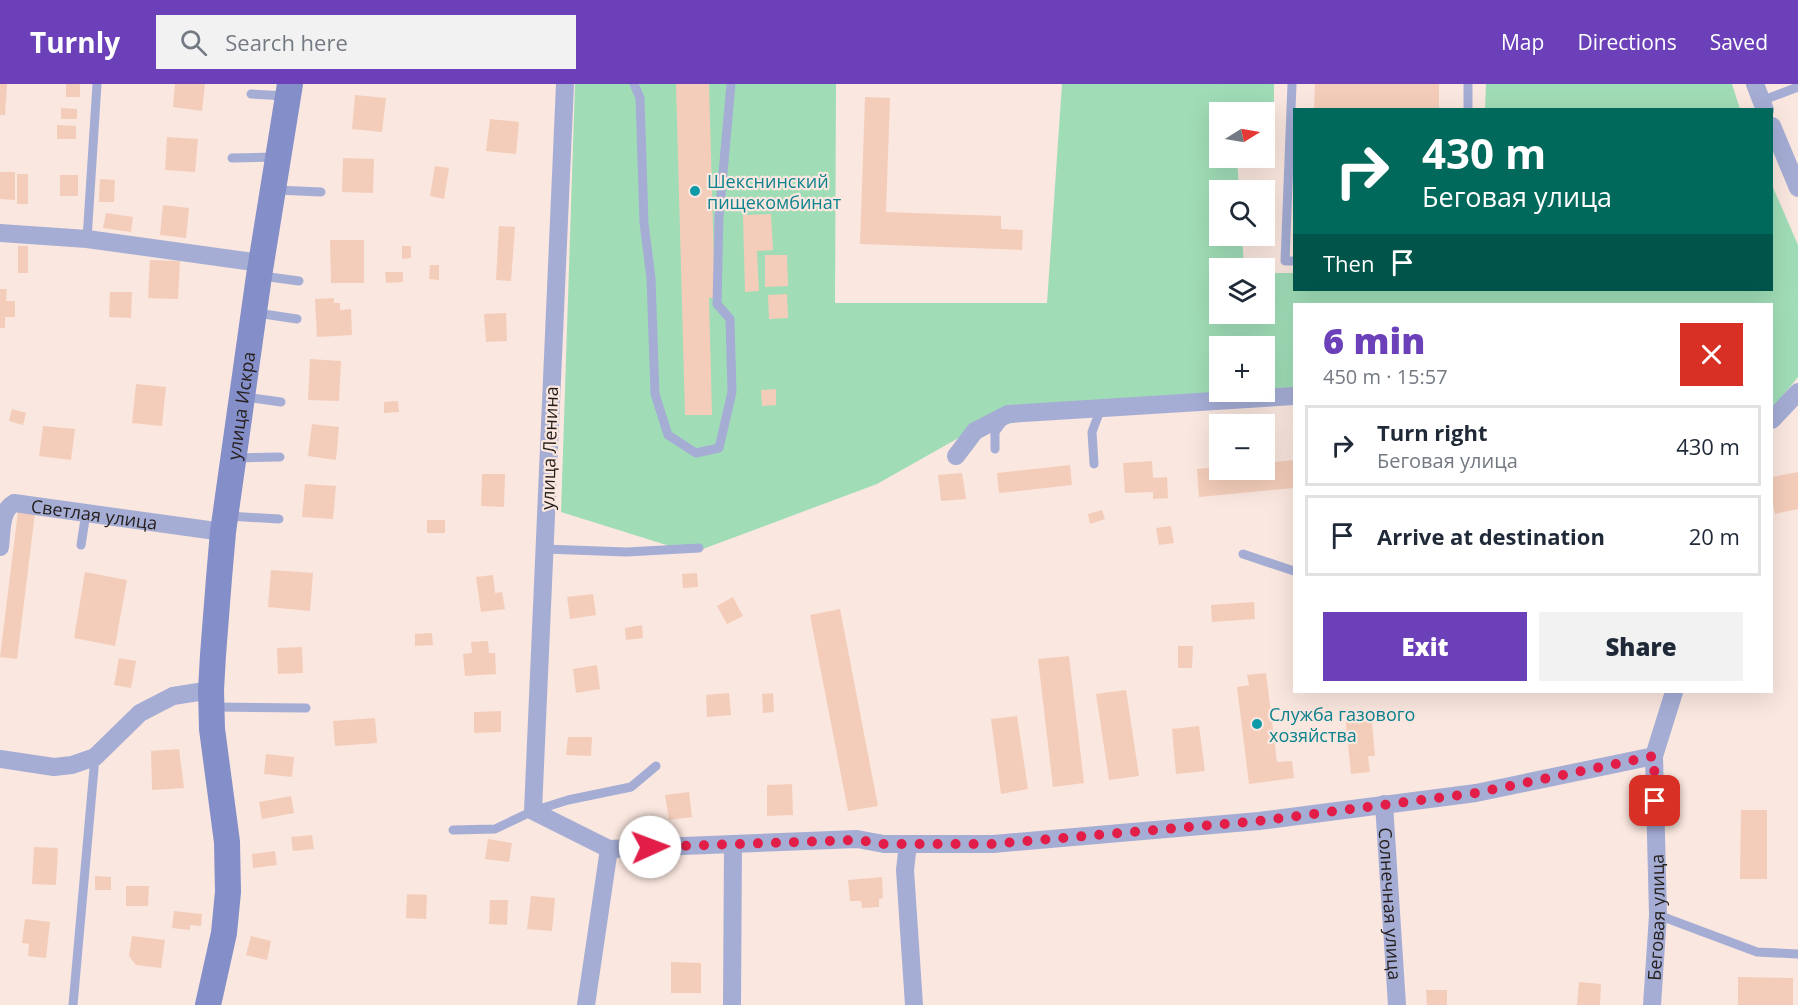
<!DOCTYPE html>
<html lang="en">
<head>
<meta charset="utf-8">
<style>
	:root { --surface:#fff; --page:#f2f2f3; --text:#1f2937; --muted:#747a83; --line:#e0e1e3; --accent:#6b40b8 }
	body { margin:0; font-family:"Open Sans",sans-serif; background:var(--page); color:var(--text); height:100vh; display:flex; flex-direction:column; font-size:22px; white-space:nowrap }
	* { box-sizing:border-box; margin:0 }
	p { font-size:20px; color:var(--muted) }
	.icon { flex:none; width:33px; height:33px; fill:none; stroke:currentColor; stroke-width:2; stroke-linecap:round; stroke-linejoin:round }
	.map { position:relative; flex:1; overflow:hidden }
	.panel { position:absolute; left:1293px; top:219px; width:480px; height:390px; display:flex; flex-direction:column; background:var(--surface); border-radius:0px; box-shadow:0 6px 24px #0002 }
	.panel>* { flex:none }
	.banner { position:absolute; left:1293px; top:24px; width:480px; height:183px; border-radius:0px; box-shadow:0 6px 24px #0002; background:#00695c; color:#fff; overflow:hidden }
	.needle { width:39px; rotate:79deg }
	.controls { position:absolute; left:1209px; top:18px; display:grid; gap:12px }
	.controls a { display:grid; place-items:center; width:66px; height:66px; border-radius:0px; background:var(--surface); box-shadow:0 6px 24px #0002; font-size:30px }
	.pin { position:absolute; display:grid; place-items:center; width:51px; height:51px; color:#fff; margin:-26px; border-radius:12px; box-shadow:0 3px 9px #0006 }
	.me { position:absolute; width:66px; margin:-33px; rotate:88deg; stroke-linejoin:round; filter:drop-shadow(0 0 4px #0008) }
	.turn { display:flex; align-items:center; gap:21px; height:126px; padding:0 30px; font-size:27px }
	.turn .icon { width:78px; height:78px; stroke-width:2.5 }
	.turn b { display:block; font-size:42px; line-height:51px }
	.then { display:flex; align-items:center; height:57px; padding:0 30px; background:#0003; gap:12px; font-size:22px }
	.round { display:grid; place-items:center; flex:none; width:63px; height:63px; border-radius:0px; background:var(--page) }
	.overview { display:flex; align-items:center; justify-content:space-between; height:102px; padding:0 30px }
	h1 { font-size:36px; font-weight:800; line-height:45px; color:var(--accent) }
	.action { display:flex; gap:12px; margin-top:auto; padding:12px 30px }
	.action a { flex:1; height:69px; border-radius:0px; background:var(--accent); color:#fff; font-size:24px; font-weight:800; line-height:69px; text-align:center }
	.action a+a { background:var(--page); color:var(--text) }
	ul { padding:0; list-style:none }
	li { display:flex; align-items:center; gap:18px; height:81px; margin:0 12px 9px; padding:0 18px; border:3px solid var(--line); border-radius:0px }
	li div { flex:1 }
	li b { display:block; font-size:22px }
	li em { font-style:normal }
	header { display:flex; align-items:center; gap:36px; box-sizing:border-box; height:84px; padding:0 30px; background:var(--accent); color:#fff }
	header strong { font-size:28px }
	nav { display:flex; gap:33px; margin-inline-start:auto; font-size:21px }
	.search { width:420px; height:54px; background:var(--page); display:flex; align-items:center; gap:15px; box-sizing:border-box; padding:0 21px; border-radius:0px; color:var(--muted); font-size:22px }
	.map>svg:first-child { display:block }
</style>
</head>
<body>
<header>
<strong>Turnly</strong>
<div class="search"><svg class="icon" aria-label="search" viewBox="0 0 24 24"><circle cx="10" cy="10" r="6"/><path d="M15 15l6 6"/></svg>Search here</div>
<nav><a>Map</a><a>Directions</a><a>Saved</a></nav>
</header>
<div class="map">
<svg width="1798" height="921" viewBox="0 0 1798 921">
	<rect width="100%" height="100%" fill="#fae7df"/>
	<g fill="#a0ddb7">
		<polygon points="575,0 836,0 835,219 1047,219 1062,0 1274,0 1274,58 1265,57 1264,28 1220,28 1220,74 1237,74 1239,106 1220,106 1220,152 1242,152 1244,184 1220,184 1220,230 1264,230 1265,189 1294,189 1294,206 1772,206 1772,101 1798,161 1798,293 1772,325 1772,220 1294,220 1294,305 1265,307 1264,262 1220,262 1220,308 1263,308 1095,321 975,347 962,352 877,400 692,469 561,428"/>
		<polygon points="1486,0 1732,0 1740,25 1485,25"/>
	</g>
	<g fill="#f4cdba">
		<polygon points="0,0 7,0 5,31 0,31"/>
		<rect x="66" y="0" width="14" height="13"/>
		<polygon points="175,0 205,0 202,27 173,23"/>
		<polygon points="676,0 709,0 715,214 709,214 712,331 685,331"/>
		<polygon points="1315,0 1439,0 1439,26 1314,26"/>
		<polygon points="355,11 386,14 382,48 352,45"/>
		<polygon points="865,13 890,14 886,128 1001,132 1001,145 1023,146 1022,166 860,160"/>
		<polygon points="61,24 77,25 77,35 61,35"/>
		<polygon points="490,35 519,38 516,70 486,67"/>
		<polygon points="57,41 76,42 76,55 57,55"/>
		<polygon points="167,53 198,55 195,88 165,86"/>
		<polygon points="343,74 374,75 373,109 342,108"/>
		<polygon points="435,82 449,84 444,115 430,112"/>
		<polygon points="0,88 15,88 15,116 0,115"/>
		<rect x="17" y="90" width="11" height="30"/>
		<rect x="60" y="91" width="18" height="21"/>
		<polygon points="100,95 115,96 114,118 99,118"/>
		<polygon points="163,121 189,124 186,154 160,151"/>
		<polygon points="1264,127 1271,128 1271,151 1264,151"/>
		<polygon points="106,129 133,133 131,148 103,144"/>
		<polygon points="771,130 773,166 757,167 759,207 745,208 743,131"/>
		<polygon points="499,142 515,143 511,197 496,196"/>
		<polygon points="330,156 364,156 364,199 331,199"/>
		<rect x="18" y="162" width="10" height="27"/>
		<polygon points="402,162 411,162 411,174 402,175"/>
		<polygon points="765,171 787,171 788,202 765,203"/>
		<polygon points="150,176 180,177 178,215 148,214"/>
		<polygon points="430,181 439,181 439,196 429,195"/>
		<polygon points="385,188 403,188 403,198 386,199"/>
		<polygon points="0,205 7,205 6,217 15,217 15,233 5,233 5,244 0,244"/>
		<polygon points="110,208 132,208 131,234 109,233"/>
		<polygon points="787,210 788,234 769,235 768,211"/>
		<polygon points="334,214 334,219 340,219 340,226 351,225 352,251 317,253 315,215"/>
		<polygon points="506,229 507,257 486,258 484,230"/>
		<polygon points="310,275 341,277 339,317 308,316"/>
		<polygon points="136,300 166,303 162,342 132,339"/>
		<polygon points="776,305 776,321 762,322 761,306"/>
		<polygon points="398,317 399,328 384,329 384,318"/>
		<polygon points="12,325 26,329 23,341 9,337"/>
		<polygon points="312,340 339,343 336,376 308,372"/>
		<polygon points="43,342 75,345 71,376 39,372"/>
		<polygon points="1294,376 1294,404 1199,413 1197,385 1220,383 1220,386 1264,386 1264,379"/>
		<polygon points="1152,377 1153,394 1167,393 1168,414 1153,415 1153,408 1125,409 1123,379"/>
		<polygon points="1070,381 1072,401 999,409 997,389"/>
		<polygon points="1798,388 1798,425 1775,430 1772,415 1772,393"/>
		<polygon points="962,389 966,415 941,417 938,391"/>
		<polygon points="482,390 505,390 504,423 481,422"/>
		<polygon points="305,400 336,402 333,435 302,433"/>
		<polygon points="1102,426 1105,435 1090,440 1088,430"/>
		<polygon points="18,427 35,429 17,575 0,573"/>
		<rect x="427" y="436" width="18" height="13"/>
		<polygon points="1171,442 1174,459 1159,461 1156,444"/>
		<polygon points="271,486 313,489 310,527 268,523"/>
		<polygon points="85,488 127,496 115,562 74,554"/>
		<polygon points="697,489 698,503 683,504 682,490"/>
		<polygon points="493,491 495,509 502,508 505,525 481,528 476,493"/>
		<polygon points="593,510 596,531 570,535 567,513"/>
		<polygon points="733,513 743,532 727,540 717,522"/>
		<polygon points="1254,518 1255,535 1212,538 1211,521"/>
		<polygon points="840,525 878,722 848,727 810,531"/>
		<polygon points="642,541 643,554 626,556 625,544"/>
		<polygon points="432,549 433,561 415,562 415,550"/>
		<polygon points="488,557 489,569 495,569 496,590 465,592 463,570 472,569 471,558"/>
		<polygon points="1178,562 1193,562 1192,584 1178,584"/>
		<polygon points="302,563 303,589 278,590 277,564"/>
		<polygon points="1069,572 1084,699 1053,703 1038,575"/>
		<polygon points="119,574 136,577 131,604 114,601"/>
		<polygon points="597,581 600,605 576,609 573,585"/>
		<polygon points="1266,589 1277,678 1292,677 1294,694 1249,700 1237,603 1249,601 1247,591"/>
		<polygon points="1126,606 1139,692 1109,696 1096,610"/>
		<polygon points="729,609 731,631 707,633 706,611"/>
		<polygon points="773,609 774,628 763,629 762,610"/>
		<polygon points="501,627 501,648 474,649 474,628"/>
		<polygon points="1371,627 1375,672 1368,672 1370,688 1351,690 1345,630"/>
		<polygon points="1017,632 1028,705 1001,710 991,635"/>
		<polygon points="375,634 377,659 335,662 333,637"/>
		<polygon points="1199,642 1205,687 1176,690 1172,645"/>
		<polygon points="568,653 592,653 591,672 566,671"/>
		<polygon points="179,665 184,704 152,706 151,667"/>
		<polygon points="266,670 294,673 292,693 264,690"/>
		<polygon points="792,700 793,731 767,732 767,701"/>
		<polygon points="689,708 692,733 669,736 665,711"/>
		<polygon points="291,712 294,729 262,735 259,718"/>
		<polygon points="1741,726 1767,726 1767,795 1740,795"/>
		<polygon points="312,751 314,765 293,767 291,753"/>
		<polygon points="488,755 512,759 509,778 485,775"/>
		<polygon points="34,763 58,764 56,801 32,800"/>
		<polygon points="275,767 277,781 253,784 252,770"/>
		<polygon points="95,792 111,793 111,806 95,806"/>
		<polygon points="882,793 883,814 879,815 879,823 862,824 861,817 850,817 848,796"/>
		<polygon points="126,802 149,802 148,822 126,822"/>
		<polygon points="407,810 427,811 426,835 406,834"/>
		<polygon points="531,812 555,814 552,847 527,845"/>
		<polygon points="490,816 508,816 507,841 489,840"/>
		<polygon points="174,827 202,830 201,842 190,841 190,846 172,844"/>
		<polygon points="25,835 50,838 46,874 28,872 29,860 22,859"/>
		<polygon points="132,852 165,856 161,884 136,881 129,872"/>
		<polygon points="251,852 271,857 267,876 246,871"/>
		<polygon points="671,878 701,879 701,909 671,909"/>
		<polygon points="1738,893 1793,894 1793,921 1738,921"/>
		<polygon points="1579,898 1601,900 1600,921 1577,921"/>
		<polygon points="1426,906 1447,906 1447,921 1427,921"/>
	</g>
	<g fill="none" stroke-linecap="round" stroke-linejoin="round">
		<g stroke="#a5add5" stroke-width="9">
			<polyline points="634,0 640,14 644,139 651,194 655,310 668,351 696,369 719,364 732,308 730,235 717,220 719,133 731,0"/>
			<polyline points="1292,0 1285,177 1294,177"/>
			<polyline points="251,10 286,12"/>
			<polyline points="1761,17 1798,3"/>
			<polyline points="1468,26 1468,0"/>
			<polyline points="232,74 276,73"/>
			<polyline points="276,106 321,108"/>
			<polyline points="87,155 97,0"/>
			<polyline points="262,192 299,197"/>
			<polyline points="257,229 297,235"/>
			<polyline points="245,313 281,318"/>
			<polyline points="995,365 995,348 1003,337"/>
			<polyline points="236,374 280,373"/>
			<polyline points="1094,380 1092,348 1101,324"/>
			<polyline points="228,432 279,435"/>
			<polyline points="81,461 86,429"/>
			<polyline points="544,465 627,468 699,464"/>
			<polyline points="1243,470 1294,487"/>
			<polyline points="214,623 306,624"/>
			<polyline points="453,746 495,745 533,727 568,716 631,703 656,682"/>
			<polyline points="1658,831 1757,868 1798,870"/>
			<polyline points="73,921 95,673"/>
		</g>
		<g stroke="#a5add5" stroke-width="18">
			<polyline points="565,0 533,727 609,765 857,755 884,760 993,760 1259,737 1476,709 1654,672 1674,608"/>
			<polyline points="1755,0 1765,26"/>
			<polyline points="1772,42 1798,104"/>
			<polyline points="0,149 87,155 261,179"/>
			<polyline points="1772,336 1798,308"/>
			<polyline points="956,372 975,347 1008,330 1294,312"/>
			<path id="s1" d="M0,463C2,448 0,427 14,419L223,448"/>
			<polyline points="0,675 54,683 72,681 95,673 140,629 173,612 211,606"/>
			<path id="s2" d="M1384,720L1397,921"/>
			<polyline points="908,760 905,786 914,921"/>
			<polyline points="586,921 609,765"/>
			<polyline points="732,921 733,760"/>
			<path id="s3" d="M1652,921L1658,831L1654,672"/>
		</g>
		<path stroke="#848ec8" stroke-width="26" id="s4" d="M208,921L224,849L228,808L227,758L212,645L211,606L213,571L219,494L223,448L259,192L290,0"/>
	</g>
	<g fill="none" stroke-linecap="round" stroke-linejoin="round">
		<polyline stroke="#e11d48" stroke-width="10" stroke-dasharray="0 18" points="650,763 857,756 884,760 993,760 1259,737 1476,709 1654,672 1655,717"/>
	</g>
	<g fill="#0f9aa8" stroke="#fae7df" stroke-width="2">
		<circle cx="695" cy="107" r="6"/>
		<circle cx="1257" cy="640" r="6"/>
	</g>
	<g text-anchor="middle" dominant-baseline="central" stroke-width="4.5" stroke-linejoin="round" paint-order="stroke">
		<g font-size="18" fill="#0d838f" stroke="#fae7df" text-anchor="start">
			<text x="707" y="97">Шекснинский<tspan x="707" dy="21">пищекомбинат</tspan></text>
			<text x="1269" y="630">Служба газового<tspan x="1269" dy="21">хозяйства</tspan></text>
		</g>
		<g font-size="18" fill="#241d1a" stroke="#fae7df">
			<text stroke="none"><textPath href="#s4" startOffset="604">улица Искра</textPath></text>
			<text transform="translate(549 364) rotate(-88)">улица Ленина</text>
			<text stroke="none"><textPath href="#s1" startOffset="129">Светлая улица</textPath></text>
			<text stroke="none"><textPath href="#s2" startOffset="100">Солнечная улица</textPath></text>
			<text stroke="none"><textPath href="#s3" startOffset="88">Беговая улица</textPath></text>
		</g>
	</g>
</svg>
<div class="controls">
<a><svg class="needle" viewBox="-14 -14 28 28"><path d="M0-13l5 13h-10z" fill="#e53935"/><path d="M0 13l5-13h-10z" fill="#747a83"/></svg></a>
<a><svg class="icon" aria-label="search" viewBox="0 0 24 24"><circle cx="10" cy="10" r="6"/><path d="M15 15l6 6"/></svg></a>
<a><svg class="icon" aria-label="layers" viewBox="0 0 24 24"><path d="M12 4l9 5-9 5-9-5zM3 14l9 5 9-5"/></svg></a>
<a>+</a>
<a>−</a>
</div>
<div class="pin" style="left:1655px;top:717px;background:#d93025"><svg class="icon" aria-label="arrive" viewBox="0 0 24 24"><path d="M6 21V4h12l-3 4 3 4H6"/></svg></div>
<svg class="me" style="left:650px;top:763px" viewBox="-20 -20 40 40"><circle r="19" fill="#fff"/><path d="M0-13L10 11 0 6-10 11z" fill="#e11d48"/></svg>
<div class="banner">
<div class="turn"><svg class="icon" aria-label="right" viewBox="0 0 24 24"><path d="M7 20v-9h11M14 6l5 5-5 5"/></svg><div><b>430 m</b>Беговая улица</div></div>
<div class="then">Then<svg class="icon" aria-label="arrive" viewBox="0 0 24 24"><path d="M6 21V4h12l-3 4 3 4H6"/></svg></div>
</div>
<section class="panel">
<div class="overview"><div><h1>6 min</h1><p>450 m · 15:57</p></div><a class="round" style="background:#d93025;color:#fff"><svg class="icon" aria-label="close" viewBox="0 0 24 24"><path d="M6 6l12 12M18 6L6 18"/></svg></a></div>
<ul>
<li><svg class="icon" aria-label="right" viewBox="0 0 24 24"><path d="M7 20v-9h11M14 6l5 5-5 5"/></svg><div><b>Turn right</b><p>Беговая улица</p></div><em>430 m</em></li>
<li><svg class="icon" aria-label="arrive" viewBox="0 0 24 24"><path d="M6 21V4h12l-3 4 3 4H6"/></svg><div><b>Arrive at destination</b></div><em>20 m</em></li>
</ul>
<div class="action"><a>Exit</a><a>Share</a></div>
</section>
</div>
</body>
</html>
